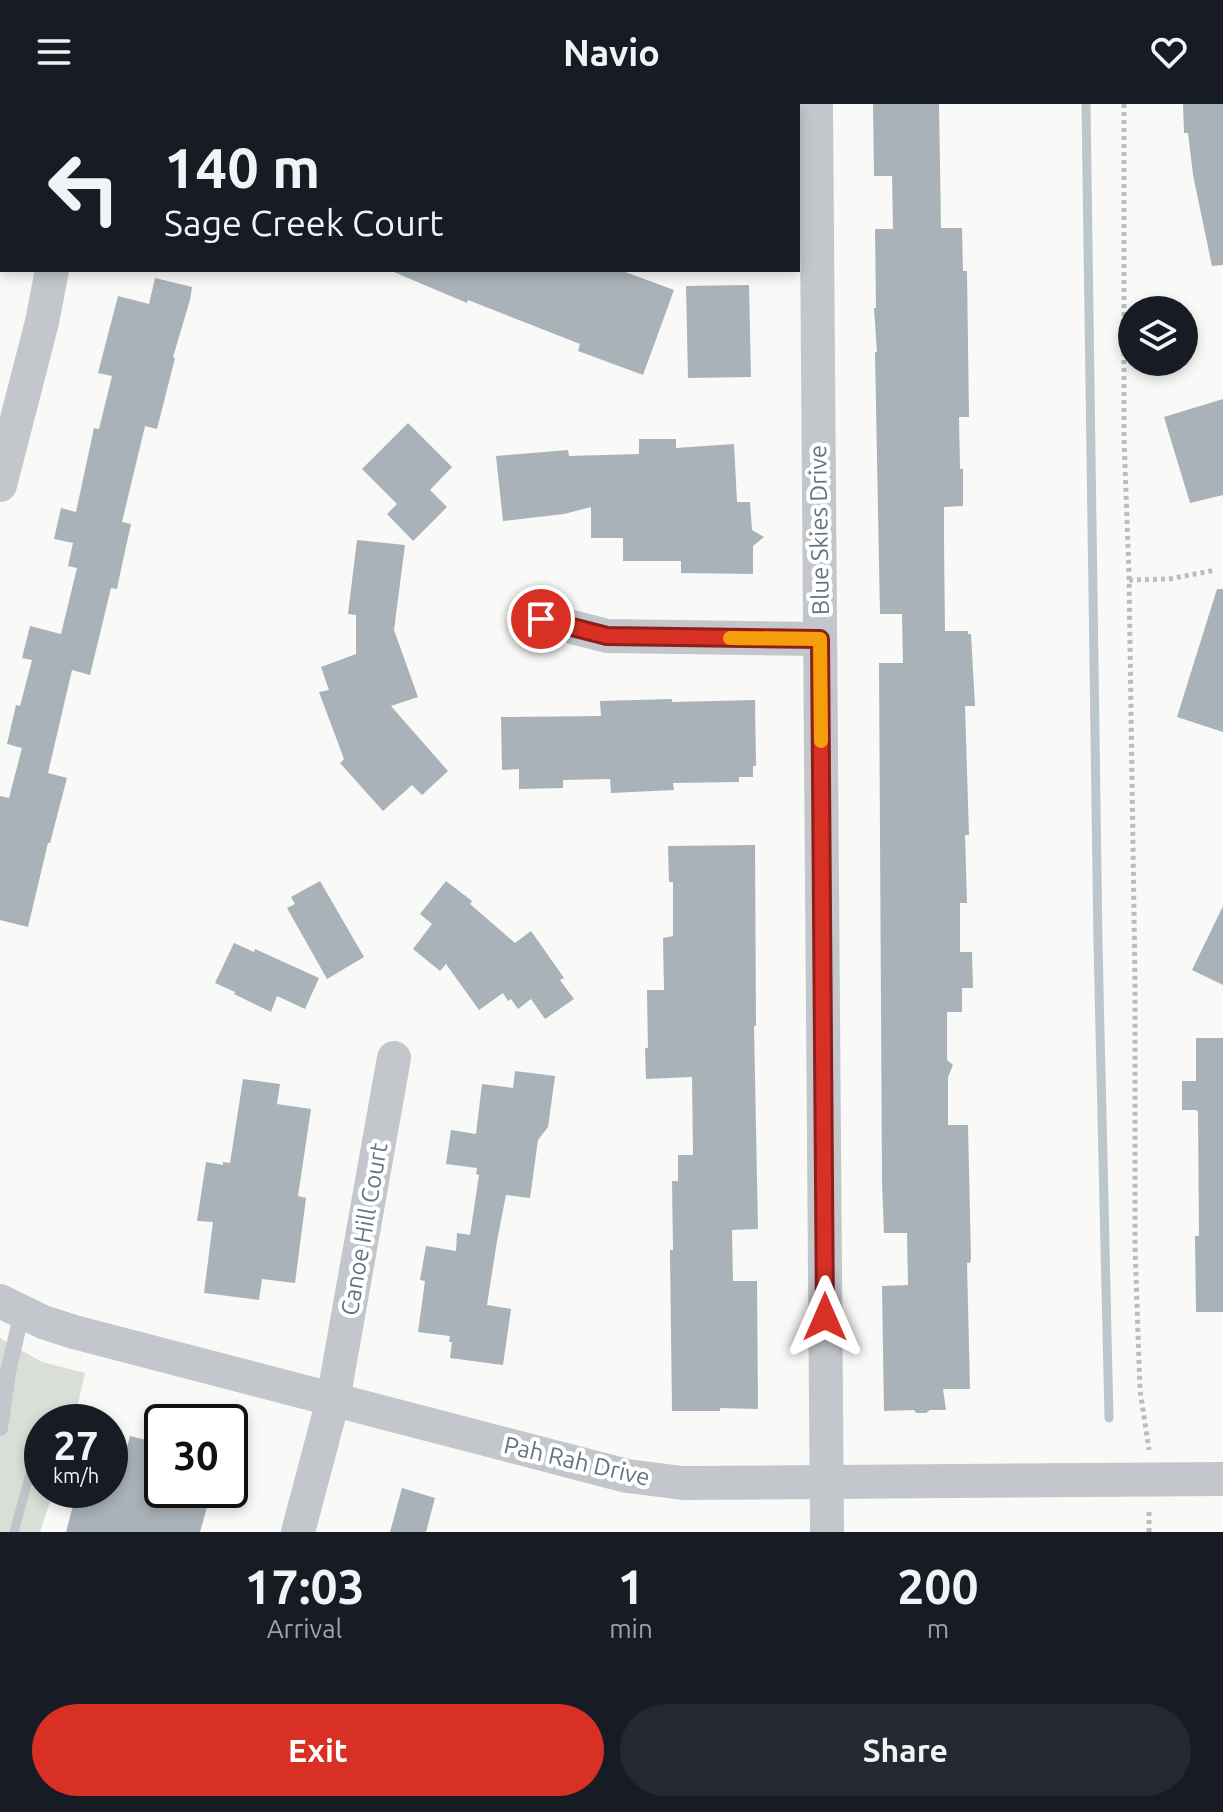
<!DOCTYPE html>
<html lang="en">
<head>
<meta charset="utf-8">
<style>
	:root { --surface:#171b24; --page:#242831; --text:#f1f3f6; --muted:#9ea1a6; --accent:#d93025 }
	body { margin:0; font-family:Ubuntu,sans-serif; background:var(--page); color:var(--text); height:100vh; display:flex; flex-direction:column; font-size:30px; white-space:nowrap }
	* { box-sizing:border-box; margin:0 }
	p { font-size:26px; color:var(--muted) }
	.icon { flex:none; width:44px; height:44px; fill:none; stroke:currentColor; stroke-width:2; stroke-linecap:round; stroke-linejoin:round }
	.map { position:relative; height:1428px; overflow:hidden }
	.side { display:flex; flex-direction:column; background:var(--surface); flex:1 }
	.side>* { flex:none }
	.guide { position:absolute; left:0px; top:0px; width:800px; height:168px; box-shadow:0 4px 12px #0003; background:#171b24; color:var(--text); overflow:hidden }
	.controls { position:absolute; left:1118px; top:192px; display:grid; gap:16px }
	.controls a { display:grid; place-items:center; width:80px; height:80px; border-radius:50%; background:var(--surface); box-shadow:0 4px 12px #0003; font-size:40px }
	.speed { position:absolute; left:24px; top:1300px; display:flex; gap:16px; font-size:40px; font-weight:700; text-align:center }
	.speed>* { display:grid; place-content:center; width:104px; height:104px; border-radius:50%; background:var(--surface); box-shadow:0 4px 12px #0003; line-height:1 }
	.speed small { font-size:20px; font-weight:400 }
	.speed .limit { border:4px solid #111; border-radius:12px; background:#fff; color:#111 }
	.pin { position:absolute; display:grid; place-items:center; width:68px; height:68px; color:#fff; margin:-34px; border:4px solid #fff; border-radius:50%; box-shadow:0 2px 8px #0007 }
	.me { position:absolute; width:88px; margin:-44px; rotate:0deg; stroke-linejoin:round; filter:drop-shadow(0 0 6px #0008) }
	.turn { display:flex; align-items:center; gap:28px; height:168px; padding:0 32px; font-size:36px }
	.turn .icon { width:104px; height:104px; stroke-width:2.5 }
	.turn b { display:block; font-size:56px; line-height:68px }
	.eta { display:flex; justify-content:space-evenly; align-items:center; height:136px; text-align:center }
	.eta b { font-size:48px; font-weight:600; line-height:56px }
	.button { display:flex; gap:16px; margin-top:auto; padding:16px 32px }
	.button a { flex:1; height:92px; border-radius:48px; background:var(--accent); color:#fff; font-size:32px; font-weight:600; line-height:92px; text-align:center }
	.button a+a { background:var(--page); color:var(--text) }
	header { display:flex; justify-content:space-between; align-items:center; height:104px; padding:0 32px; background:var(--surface); font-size:36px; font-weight:600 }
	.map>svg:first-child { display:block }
</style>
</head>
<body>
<header><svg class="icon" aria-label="menu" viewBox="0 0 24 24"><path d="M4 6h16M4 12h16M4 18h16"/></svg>Navio<svg class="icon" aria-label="heart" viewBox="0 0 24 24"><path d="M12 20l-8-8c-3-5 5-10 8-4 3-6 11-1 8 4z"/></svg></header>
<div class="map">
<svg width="1223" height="1428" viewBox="0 0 1223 1428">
	<rect width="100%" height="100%" fill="#f9f9f7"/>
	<polygon fill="#d9ded6" points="0,1234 42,1258 85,1269 74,1318 42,1318 42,1386 54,1386 40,1428 0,1428"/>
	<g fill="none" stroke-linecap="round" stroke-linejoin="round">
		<g stroke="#bcc6cb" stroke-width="9">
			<polyline points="1086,0 1098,840 1109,1314"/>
			<polyline points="14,1428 42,1326"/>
		</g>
	</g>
	<g fill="#a9b2b8">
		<polygon points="873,0 939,0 941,124 962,124 963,167 967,167 969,313 959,313 960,365 963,365 963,402 944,403 944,438 945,527 968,527 968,530 971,530 975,602 965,602 969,731 965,731 967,799 960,799 960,848 972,848 973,884 962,884 962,908 947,908 947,956 953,961 948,973 948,1021 968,1021 971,1155 970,1159 967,1159 970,1285 943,1285 946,1306 930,1306 926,1309 916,1309 914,1306 884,1307 882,1182 908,1181 907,1129 884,1129 882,1078 879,559 903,559 902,510 880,510 875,248 877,248 874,204 876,204 875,125 893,125 892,72 874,72"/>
		<polygon points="1183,0 1223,0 1223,161 1212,162 1193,71 1188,29 1184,29"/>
		<polygon points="389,166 620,166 674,186 643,271 578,247 580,240 468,196 467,199"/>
		<polygon points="155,174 192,183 190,196 173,253 175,254 157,325 145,322 122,418 131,420 120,470 117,485 111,484 90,571 72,566 48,669 67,674 50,739 48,739 28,823 0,816 0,692 9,694 22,644 7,640 16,601 20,602 32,556 22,554 30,522 61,530 77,464 68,462 73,439 54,435 61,404 76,408 94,324 99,325 112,272 98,269 118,192 149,200"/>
		<polygon points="749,181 751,273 688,274 686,182"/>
		<polygon points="1223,295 1223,391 1190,399 1164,313"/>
		<polygon points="408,319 452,363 430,386 447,403 413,437 387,410 397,400 362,365"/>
		<polygon points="639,335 676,335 676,344 734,340 737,398 750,398 752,426 764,433 753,442 753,470 681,469 681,457 623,457 623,434 591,434 591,403 564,410 503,417 496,352 568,346 569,352 639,350"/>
		<polygon points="357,436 405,441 394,526 418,593 391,602 448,667 422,691 412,681 383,707 340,659 344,655 319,588 329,586 321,563 356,550 356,511 348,510"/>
		<polygon points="1217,485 1223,485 1223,628 1177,613"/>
		<polygon points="672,595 672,598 755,596 756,662 753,662 753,673 739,673 739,678 673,679 674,686 611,689 610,675 563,676 563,684 519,685 519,665 502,666 501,613 601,612 600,597"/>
		<polygon points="755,741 756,922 754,922 758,1125 732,1126 733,1177 757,1177 758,1305 720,1304 720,1307 672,1307 670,1149 670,1146 673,1146 672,1077 678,1077 678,1051 693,1051 692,973 646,975 645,944 648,944 647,886 664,886 663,834 673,832 673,778 669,778 668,742"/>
		<polygon points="320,777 364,853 327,875 287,804 295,800 291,793"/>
		<polygon points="446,777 472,797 470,800 515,839 531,827 564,874 560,876 574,895 545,915 531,895 518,905 511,895 508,897 503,889 479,906 446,860 440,867 413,845 432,820 420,810"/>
		<polygon points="1223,802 1223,881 1192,866"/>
		<polygon points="234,839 254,848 255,845 319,874 305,905 277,892 271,908 234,890 235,888 215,879"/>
		<polygon points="1196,934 1223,934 1223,1208 1196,1208 1195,1132 1199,1132 1198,1008 1196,1006 1182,1006 1182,977 1196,977"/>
		<polygon points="515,967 555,972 548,1023 538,1036 530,1094 506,1091 497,1137 487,1201 511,1205 503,1261 450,1254 452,1238 449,1238 450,1232 418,1228 425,1177 420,1176 426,1142 456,1147 457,1129 470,1131 479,1071 476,1070 477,1064 446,1060 451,1026 476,1030 482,980 513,984"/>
		<polygon points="243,975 280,980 277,1000 311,1005 298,1092 306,1094 295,1179 262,1175 259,1196 204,1189 213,1118 197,1117 206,1058 223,1061 223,1058 230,1059"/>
		<polygon points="130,1332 162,1340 162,1386 212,1386 200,1428 66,1428 77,1386 110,1386 110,1356 123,1359"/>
		<polygon points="402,1384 435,1394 426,1428 390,1428"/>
	</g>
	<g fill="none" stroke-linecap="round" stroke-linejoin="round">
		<g stroke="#bbbec1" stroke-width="5" stroke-dasharray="4 4" stroke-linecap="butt">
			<polyline points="1124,0 1124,334 1129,470 1135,877 1135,1143 1140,1286 1149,1346"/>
			<polyline points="1129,476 1169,475 1216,466"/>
			<polyline points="1149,1408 1149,1428"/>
		</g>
		<polyline stroke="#c3c7cb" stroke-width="16" points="0,1324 8,1268 22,1208"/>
		<g stroke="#c3c7cb" stroke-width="34">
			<polyline points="40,0 41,2"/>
			<polyline points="816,0 827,1428"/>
			<polyline points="0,381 42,218 52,166"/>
			<polyline points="541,515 607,532 820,535"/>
			<polyline points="0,1197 43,1218 74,1228 627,1372 683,1379 1223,1375"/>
			<polyline points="298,1428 333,1296 394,954"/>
		</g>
	</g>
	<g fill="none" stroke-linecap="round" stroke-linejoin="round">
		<g stroke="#8d1f18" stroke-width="20">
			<polyline id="route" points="541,515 607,532 820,535 825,1213"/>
		</g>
		<use href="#route" stroke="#d93025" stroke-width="14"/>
		<polyline stroke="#f59e0b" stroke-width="14" points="730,534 820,535 821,637"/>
	</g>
	<g text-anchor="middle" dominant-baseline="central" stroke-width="8" stroke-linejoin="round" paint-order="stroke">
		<g font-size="24" fill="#657482" stroke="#fff">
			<text transform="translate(819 426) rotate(-91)">Blue Skies Drive</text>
			<text transform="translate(364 1125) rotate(-80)">Canoe Hill Court</text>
			<text transform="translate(577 1357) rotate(13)">Pah Rah Drive</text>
		</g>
	</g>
</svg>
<div class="controls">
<a><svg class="icon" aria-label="layers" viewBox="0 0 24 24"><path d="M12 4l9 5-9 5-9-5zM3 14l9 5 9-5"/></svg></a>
</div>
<div class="speed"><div>27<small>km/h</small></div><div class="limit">30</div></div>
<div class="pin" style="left:541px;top:515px;background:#d93025"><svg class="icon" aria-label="arrive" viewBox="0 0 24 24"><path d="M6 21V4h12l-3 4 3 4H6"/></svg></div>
<svg class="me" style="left:825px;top:1213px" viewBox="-20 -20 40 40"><path d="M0-17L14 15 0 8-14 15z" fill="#d93025" stroke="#fff" stroke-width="4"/></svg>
<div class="guide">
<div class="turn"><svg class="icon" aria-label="left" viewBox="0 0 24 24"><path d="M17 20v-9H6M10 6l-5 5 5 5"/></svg><div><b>140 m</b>Sage Creek Court</div></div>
</div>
</div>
<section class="side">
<div class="eta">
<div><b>17:03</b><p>Arrival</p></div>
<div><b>1</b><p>min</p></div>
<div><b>200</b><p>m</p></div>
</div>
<div class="button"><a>Exit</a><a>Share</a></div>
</section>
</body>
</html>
